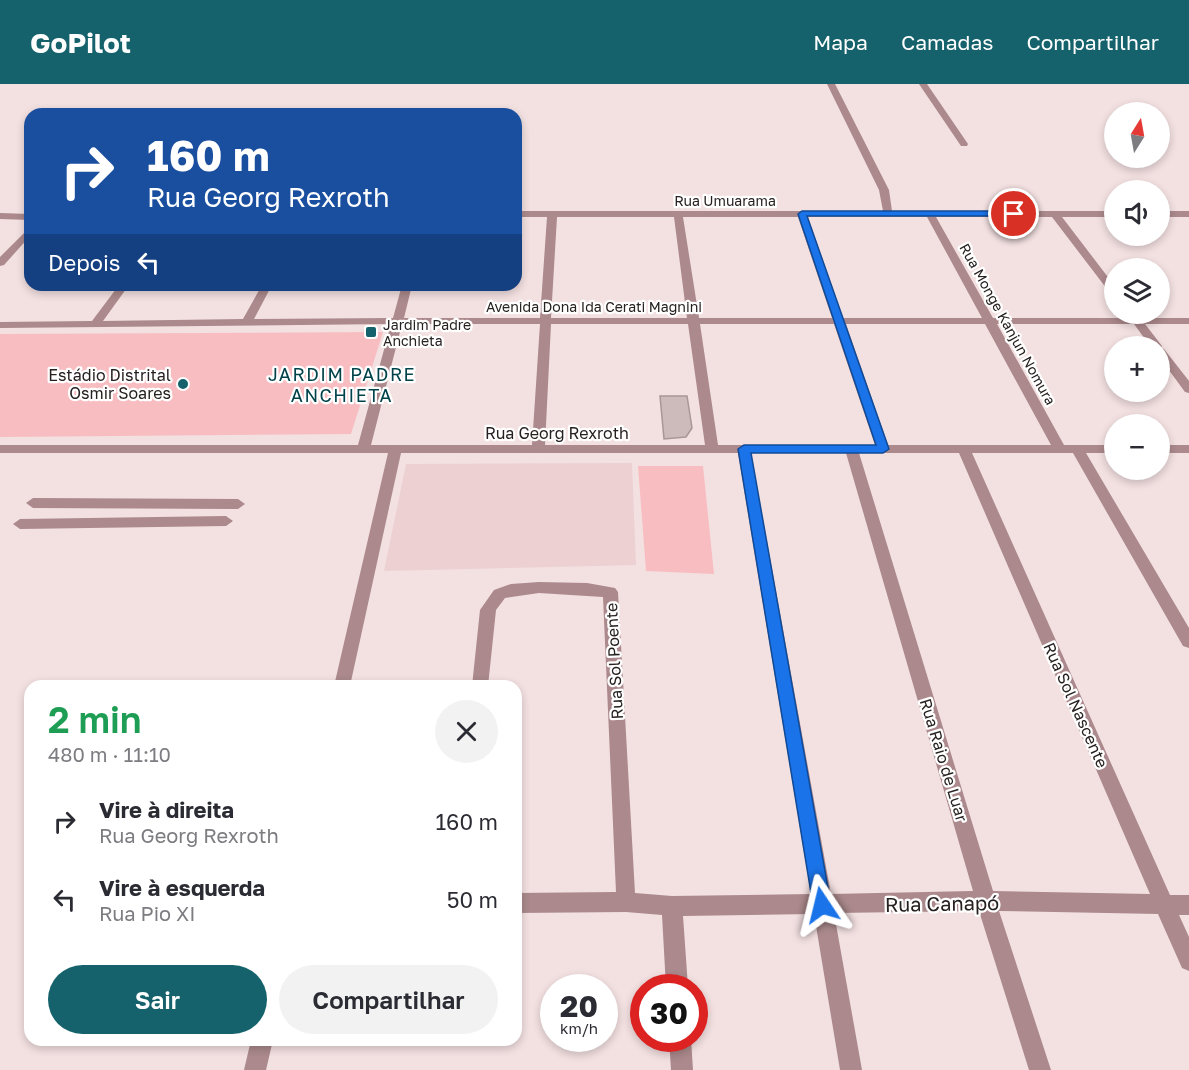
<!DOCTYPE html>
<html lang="pt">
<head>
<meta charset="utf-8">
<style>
	:root { --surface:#fff; --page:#f2f2f3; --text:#2b2b33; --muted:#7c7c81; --accent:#15626c }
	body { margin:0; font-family:"Golos Text",sans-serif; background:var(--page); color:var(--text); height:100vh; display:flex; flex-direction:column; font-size:22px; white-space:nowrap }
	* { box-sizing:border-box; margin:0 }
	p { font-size:20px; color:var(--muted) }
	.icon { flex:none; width:33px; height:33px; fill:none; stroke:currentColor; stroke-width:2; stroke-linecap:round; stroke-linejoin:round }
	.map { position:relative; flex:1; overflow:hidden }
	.side { position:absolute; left:24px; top:596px; width:498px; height:366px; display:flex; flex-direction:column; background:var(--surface); border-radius:18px; box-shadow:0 3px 9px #0003 }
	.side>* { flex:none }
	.guide { position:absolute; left:24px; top:24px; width:498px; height:183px; border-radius:18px; box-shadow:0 3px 9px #0003; background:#1a4fa0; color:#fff; overflow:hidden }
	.needle { width:39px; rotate:11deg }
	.buttons { position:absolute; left:1104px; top:18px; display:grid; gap:12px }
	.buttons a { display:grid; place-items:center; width:66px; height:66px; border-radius:50%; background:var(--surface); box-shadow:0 3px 9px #0003; font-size:30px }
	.speed { position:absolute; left:540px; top:890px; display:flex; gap:12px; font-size:30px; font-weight:700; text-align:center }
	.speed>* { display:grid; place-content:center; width:78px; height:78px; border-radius:50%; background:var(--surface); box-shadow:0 3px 9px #0003; line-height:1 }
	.speed small { font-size:15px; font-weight:400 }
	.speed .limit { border:9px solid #d22; background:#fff; color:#111 }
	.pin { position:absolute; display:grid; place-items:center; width:51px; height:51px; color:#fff; margin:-26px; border:3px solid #fff; border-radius:50%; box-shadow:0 2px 6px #0007 }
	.me { position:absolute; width:66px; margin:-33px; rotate:350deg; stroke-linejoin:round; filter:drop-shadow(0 0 4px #0008) }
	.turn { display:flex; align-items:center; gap:21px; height:126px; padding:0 24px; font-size:27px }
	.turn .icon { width:78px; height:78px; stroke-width:2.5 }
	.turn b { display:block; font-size:42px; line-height:51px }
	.then { display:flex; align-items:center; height:57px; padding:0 24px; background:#0003; gap:12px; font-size:22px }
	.round { display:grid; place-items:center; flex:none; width:63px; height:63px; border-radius:32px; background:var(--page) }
	.summary { display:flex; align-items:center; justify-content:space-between; height:102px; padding:0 24px }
	h1 { font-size:36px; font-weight:600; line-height:45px; color:#1e9e55 }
	.button { display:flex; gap:12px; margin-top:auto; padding:12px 24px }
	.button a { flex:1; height:69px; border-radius:36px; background:var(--accent); color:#fff; font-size:24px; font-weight:600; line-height:69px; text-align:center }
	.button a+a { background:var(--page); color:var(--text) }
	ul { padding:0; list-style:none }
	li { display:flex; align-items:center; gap:18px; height:78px; padding:0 24px }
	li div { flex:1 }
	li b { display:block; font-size:22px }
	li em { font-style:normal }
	header { display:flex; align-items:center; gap:36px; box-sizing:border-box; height:84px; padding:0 30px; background:var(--accent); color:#fff }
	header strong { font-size:28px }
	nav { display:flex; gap:33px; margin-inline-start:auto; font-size:21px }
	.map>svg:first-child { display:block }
</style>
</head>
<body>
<header>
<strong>GoPilot</strong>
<nav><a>Mapa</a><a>Camadas</a><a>Compartilhar</a></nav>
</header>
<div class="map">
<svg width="1189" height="986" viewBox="0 0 1189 986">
	<rect width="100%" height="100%" fill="#f3e0e1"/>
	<polygon fill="#ecd0d2" points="632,379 636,481 384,487 406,380"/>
	<g fill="#f8bdc1">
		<polygon points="383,248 351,350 0,353 0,250"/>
		<polygon points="638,382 703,382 714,490 646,487"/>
	</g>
	<polygon fill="#cdbabb" stroke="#a99798" stroke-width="1.5" points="660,312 687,312 692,344 686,353 664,355"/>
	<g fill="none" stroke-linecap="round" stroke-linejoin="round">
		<g fill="#ab898c" fill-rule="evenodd">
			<path d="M827,0H835L889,106L892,127H1114V133H1062L1114,201V210L1110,209L1052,133H936L993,234H1129L1130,230H1137L1140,234H1189V240H1145L1162,262L1161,264L1164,265L1189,297V309L1185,308L1160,274V262H1150L1134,240H997L1064,361H1114V369H1086L1189,544V564L1183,562L1073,369H972L1170,811H1189V831H1179L1189,853V887L1182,884L1158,830L999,827L1051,986H1029L979,827L834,829L862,986H840L814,830L683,832L688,903H666L662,831L626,828L516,829V809L616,808L603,513L539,509L505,514L496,526L488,602H472L480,526L494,506L511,500L539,498L587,499L615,504L618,508L635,809L672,812L811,810L738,369H401L350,602H334L388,369H0V361H358L391,240L0,244V238L92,237L119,201H129L103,237L243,235L262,201H272L254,235L393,234L402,201H412L404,234H540L547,133H516V127H883L879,106ZM557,133H674L687,234H551ZM683,133H798L832,234H699ZM808,133H927L982,234H843ZM402,240H540L532,361H371ZM551,240H688L705,361H545ZM700,240H834L875,361H718ZM846,240H985L1051,361H888ZM751,369H846L973,807L831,810ZM859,369H959L1150,810L993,807Z"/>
			<polygon points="919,0 927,0 968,60 967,62 961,62"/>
			<rect x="1160" y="127" width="29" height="6"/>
			<polygon points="0,129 30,130 30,136 0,135"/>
			<polygon points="30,143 30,152 4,181 0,182 0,173"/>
			<rect x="1160" y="361" width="29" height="8"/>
			<polygon points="33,414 238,415 245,420 238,425 33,424 26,419"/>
			<polygon points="226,432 233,437 226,442 20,445 13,440 20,435"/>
			<polygon points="669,954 691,954 693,986 671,986"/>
			<polygon points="251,956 273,956 266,986 244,986"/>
		</g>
	</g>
	<polygon fill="#1a73e8" stroke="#114b97" stroke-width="1.5" points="802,127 1014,127 1018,130 1014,132 807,132 889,365 883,369 751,369 831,821 829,828 822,830 816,828 813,821 738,365 744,361 876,361 798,130"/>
	<g fill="#15626c" stroke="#fff" stroke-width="2">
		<rect x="365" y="242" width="12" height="12" rx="3"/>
		<circle cx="183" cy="300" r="6"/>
	</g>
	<g text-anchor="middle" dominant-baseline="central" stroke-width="4.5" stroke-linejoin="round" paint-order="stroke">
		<g font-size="14" fill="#272020" stroke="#fff">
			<text x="725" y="116">Rua Umuarama</text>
			<text x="594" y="222">Avenida Dona Ida Cerati Magnini</text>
			<text transform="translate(1008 240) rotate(61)">Rua Monge Kanjun Nomura</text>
		</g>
		<g font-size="14" fill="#272020" stroke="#fff" text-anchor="start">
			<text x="383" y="240">Jardim Padre<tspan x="383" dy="16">Anchieta</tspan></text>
		</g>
		<g font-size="16" fill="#272020" stroke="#fff" text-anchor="end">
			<text x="171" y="291">Estádio Distrital<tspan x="171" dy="18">Osmir Soares</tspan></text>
		</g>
		<g font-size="16" fill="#272020" stroke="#fff">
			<text x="557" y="349">Rua Georg Rexroth</text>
			<text transform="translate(614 577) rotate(-93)">Rua Sol Poente</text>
			<text transform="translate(1076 621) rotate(66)">Rua Sol Nascente</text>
			<text transform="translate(944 676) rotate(73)">Rua Raio de Luar</text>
		</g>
		<g font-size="18" letter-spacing="1.5" fill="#00424a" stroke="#fff">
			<text x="342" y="290">JARDIM PADRE<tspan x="342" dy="21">ANCHIETA</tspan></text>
		</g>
		<g font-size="20" fill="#272020" stroke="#fff">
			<text transform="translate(942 819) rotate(-1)">Rua Canapó</text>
		</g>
	</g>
</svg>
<div class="buttons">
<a><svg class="needle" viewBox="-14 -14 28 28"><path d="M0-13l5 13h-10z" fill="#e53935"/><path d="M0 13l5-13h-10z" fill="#7c7c81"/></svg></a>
<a><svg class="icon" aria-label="sound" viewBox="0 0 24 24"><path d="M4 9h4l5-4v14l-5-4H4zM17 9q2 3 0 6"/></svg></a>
<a><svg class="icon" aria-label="layers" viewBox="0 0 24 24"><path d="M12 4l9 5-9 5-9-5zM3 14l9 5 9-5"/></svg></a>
<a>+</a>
<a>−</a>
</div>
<div class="speed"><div>20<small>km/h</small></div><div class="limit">30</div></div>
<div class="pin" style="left:1014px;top:130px;background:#d93025"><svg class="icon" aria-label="arrive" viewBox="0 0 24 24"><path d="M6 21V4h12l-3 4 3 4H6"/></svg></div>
<svg class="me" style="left:822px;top:821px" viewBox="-20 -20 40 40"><path d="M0-17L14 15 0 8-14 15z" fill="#1a73e8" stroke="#fff" stroke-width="4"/></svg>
<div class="guide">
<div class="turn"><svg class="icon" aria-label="right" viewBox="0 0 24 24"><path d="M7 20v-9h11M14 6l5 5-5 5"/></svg><div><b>160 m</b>Rua Georg Rexroth</div></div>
<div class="then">Depois<svg class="icon" aria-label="left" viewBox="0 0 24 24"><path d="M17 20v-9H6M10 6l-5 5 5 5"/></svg></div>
</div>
<section class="side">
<div class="summary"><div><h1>2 min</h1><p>480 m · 11:10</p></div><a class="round"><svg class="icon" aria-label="close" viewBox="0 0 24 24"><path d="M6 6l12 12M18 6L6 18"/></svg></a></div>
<ul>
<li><svg class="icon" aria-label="right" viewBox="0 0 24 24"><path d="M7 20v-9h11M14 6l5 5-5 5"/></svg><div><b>Vire à direita</b><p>Rua Georg Rexroth</p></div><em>160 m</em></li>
<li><svg class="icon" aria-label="left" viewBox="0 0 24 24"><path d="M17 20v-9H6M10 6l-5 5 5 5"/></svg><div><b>Vire à esquerda</b><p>Rua Pio XI</p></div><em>50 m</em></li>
</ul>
<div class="button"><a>Sair</a><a>Compartilhar</a></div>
</section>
</div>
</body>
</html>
